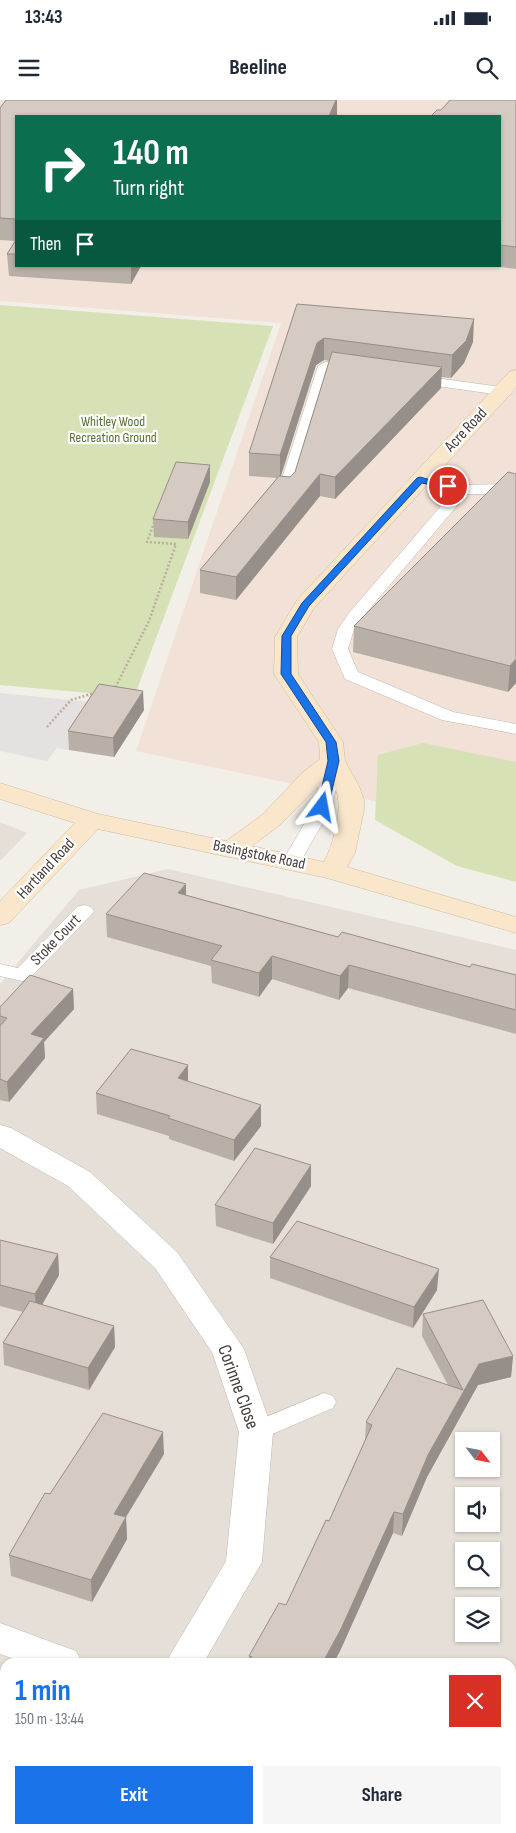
<!DOCTYPE html>
<html lang="en">
<head>
<meta charset="utf-8">
<style>
	:root { --surface:#fff; --page:#f6f6f7; --text:#1f2937; --muted:#747a83; --accent:#1a73e8 }
	body { margin:0; font-family:"Sofia Sans Condensed",sans-serif; background:var(--page); color:var(--text); height:100vh; display:flex; flex-direction:column; font-size:19px; white-space:nowrap }
	* { box-sizing:border-box; margin:0 }
	p { font-size:16px; color:var(--muted) }
	.icon { flex:none; width:28px; height:28px; fill:none; stroke:currentColor; stroke-width:2; stroke-linecap:round; stroke-linejoin:round }
	.map { position:relative; flex:1; overflow:hidden }
	.drawer { position:absolute; left:0px; top:1558px; width:516px; height:176px; display:flex; flex-direction:column; background:var(--surface); border-radius:15px 15px 0 0; box-shadow:0 1px 4px #0004 }
	.drawer>* { flex:none }
	.hud { position:absolute; left:15px; top:15px; width:486px; height:152px; border-radius:0px; box-shadow:0 1px 4px #0004; background:#0b6e4f; color:#fff; overflow:hidden }
	.needle { width:32px; rotate:122deg }
	.fabs { position:absolute; left:455px; top:1332px; display:grid; gap:10px }
	.fabs a { display:grid; place-items:center; width:45px; height:45px; border-radius:0px; background:var(--surface); box-shadow:0 1px 4px #0004; font-size:25px }
	.pin { position:absolute; display:grid; place-items:center; width:42px; height:42px; color:#fff; margin:-21px; border:2px solid #fff; border-radius:50%; box-shadow:0 1px 5px #0007 }
	.me { position:absolute; width:55px; margin:-28px; rotate:13deg; stroke-linejoin:round; filter:drop-shadow(0 0 4px #0008) }
	.turn { display:flex; align-items:center; gap:18px; height:105px; padding:0 15px; font-size:22px }
	.turn .icon { width:65px; height:65px; stroke-width:2.5 }
	.turn b { display:block; font-size:35px; line-height:42px }
	.then { display:flex; align-items:center; height:48px; padding:0 15px; background:#0003; gap:10px; font-size:19px }
	.round { display:grid; place-items:center; flex:none; width:52px; height:52px; border-radius:0px; background:var(--page) }
	.head { display:flex; align-items:center; justify-content:space-between; height:85px; padding:0 15px }
	h1 { font-size:30px; font-weight:700; line-height:38px; color:var(--accent) }
	.primary-button { display:flex; gap:10px; margin-top:auto; padding:10px 15px }
	.primary-button a { flex:1; height:58px; border-radius:0px; background:var(--accent); color:#fff; font-size:20px; font-weight:700; line-height:58px; text-align:center }
	.primary-button a+a { background:var(--page); color:var(--text) }
	.status { display:flex; justify-content:space-between; align-items:center; height:35px; padding:0 25px; background:var(--surface); direction:ltr }
	.status svg { height:14px; fill:currentColor }
	header { display:flex; justify-content:space-between; align-items:center; height:65px; padding:0 15px; background:var(--surface); font-size:22px; font-weight:700 }
	.map>svg:first-child { display:block }
</style>
</head>
<body>
<div class="status"><b>13:43</b><svg viewBox="0 0 49 12"><path d="M0 12V9h3v3zM5 12V6h3v6zM10 12V3h3v9zM15 12V0h3v12zM26 1h20v11H26zM47 4h2v5h-2z"/></svg></div>
<header><svg class="icon" aria-label="menu" viewBox="0 0 24 24"><path d="M4 6h16M4 12h16M4 18h16"/></svg>Beeline<svg class="icon" aria-label="search" viewBox="0 0 24 24"><circle cx="10" cy="10" r="6"/><path d="M15 15l6 6"/></svg></header>
<div class="map">
<svg width="516" height="1733" viewBox="0 0 516 1733">
	<rect width="100%" height="100%" fill="#f2eee8"/>
	<g fill="#e6dfd7" fill-rule="evenodd">
		<polygon points="0,722 27,733 0,761"/>
		<path d="M168,769L516,850V1733H0V884L79,790ZM464,1341H491V1369H464ZM464,1396H491V1424H464ZM464,1451H491V1479H464ZM464,1506H491V1534H464ZM5,1562H511V1729H5Z"/>
	</g>
	<path fill="#f2e1d6" fill-rule="evenodd" d="M0,0H516V731L136,651L281,223L0,201ZM16,16H500V166H16Z"/>
	<g fill="#d6e2b5">
		<polygon points="0,205 273,226 134,597 0,585"/>
		<polygon points="423,643 516,662 516,782 457,766 375,720 378,655"/>
	</g>
	<polygon fill="#e4e1e0" points="0,593 100,603 69,650 57,648 47,661 0,651"/>
	<g fill="none" stroke-linecap="round" stroke-linejoin="round">
		<g stroke="#c0b7af" stroke-width="1">
			<g id="lane">
				<polygon points="325,262 353,266 360,270 353,274 330,271 293,394 290,397 280,397 277,394 318,266"/>
				<polygon points="414,275 501,287 506,288 508,291 506,294 501,295 409,282 407,279 409,276"/>
				<polygon points="420,375 463,385 504,384 516,387 516,397 504,394 467,394 361,519 354,529 348,549 358,572 453,612 516,624 516,634 442,620 345,579 332,549 338,529 349,513 453,392 415,383 412,380 415,377"/>
				<polygon points="333,656 339,657 342,661 332,707 298,766 291,768 284,766 282,762 314,707 324,661 327,657"/>
				<polygon points="84,805 91,807 94,811 91,815 29,879 22,881 0,876 0,864 18,868 77,807"/>
				<polygon points="324,1293 333,1296 336,1302 333,1308 256,1341 247,1339 244,1332 247,1325"/>
			</g>
		</g>
		<g stroke="#c0b7af" stroke-width="1">
			<g id="street">
				<polygon points="0,1025 11,1028 90,1072 177,1152 244,1249 273,1332 262,1462 204,1562 166,1562 226,1461 239,1332 212,1252 155,1168 68,1086 0,1048"/>
				<polygon points="0,1523 76,1551 82,1562 23,1562 0,1554"/>
				<polygon points="76,1729 116,1729 114,1733 74,1733"/>
			</g>
		</g>
		<g stroke="#d0bb9e" stroke-width="1">
			<path id="secondary" d="M516,270V288L314,508L297,537L298,574L343,642L345,661L359,686L364,700V710L355,753L347,767L516,817V833L327,778L98,729L9,823L0,825V801L75,723L0,699V683L98,714L226,741L262,715L302,673L320,659L319,642L274,574L275,537L297,500L509,272ZM329,676C333,683 337,690 338,699C341,714 332,748 324,762L252,746L280,725Z"/>
		</g>
		<g stroke="#bdad9e" stroke-width="2.5" stroke-dasharray="2 2" stroke-linecap="butt">
			<polyline points="112,589 115,588 149,521 176,444 147,442 154,423"/>
			<polyline points="47,627 71,600 94,593"/>
		</g>
		<use href="#lane" fill="#fff" fill-rule="evenodd"/>
		<use href="#street" fill="#fff" fill-rule="evenodd"/>
		<use href="#secondary" fill="#f9e6cb" fill-rule="evenodd"/>
	</g>
	<g fill="#b8afa7" fill-rule="evenodd">
		<polygon points="337,0 337,16 16,16 16,166 141,166 131,184 9,176 7,154 16,141 0,140 0,8"/>
		<polygon points="516,0 516,169 494,166 500,166 500,16 441,10"/>
		<path d="M297,204L473,242L464,263L451,278L441,277V288L335,399L320,396L236,500L200,493V470L277,378L249,376V353ZM324,260L329,261L295,372L290,377L281,376L316,265Z"/>
		<polygon points="210,365 210,382 188,439 154,437 153,419"/>
		<polygon points="516,374 516,583 508,592 353,552 354,526"/>
		<polygon points="144,610 114,657 69,650 68,631"/>
		<polygon points="186,784 186,795 338,837 470,867 516,875 516,934 348,888 339,900 272,879 259,897 212,883 211,866 107,837 106,814"/>
		<polygon points="73,889 74,909 44,942 45,958 9,1002 0,1000 0,907"/>
		<polygon points="188,965 188,982 261,1026 234,1061 169,1039 169,1036 97,1014 96,993"/>
		<polygon points="311,1086 273,1144 216,1126 215,1105"/>
		<polygon points="0,1140 58,1154 59,1175 42,1205 114,1226 115,1247 89,1290 4,1265 3,1243 23,1212 0,1206"/>
		<polygon points="270,1157 437,1190 413,1228 270,1178"/>
		<polygon points="423,1214 513,1256 511,1277 478,1285 427,1377 402,1436 393,1433 340,1551 334,1562 249,1562 249,1556 286,1505 329,1421 365,1341 366,1322 448,1285 422,1236"/>
		<polygon points="164,1354 126,1417 127,1439 92,1502 11,1476 9,1455 50,1394"/>
	</g>
	<g fill="#968e88">
		<polygon points="336,0 337,0 337,16 329,16"/>
		<polygon points="131,166 141,166 131,184"/>
		<polygon points="474,219 473,242 464,263 451,278 452,255"/>
		<polygon points="324,238 324,260 316,265 280,378 280,355 317,243"/>
		<polygon points="442,267 441,288 335,399 335,377"/>
		<polygon points="210,365 210,382 188,439 188,422"/>
		<polygon points="320,374 320,396 236,500 236,477"/>
		<polygon points="516,559 516,583 508,592 510,566"/>
		<polygon points="143,591 144,610 114,657 113,638"/>
		<polygon points="186,784 186,807 178,793"/>
		<polygon points="272,856 272,879 259,897 259,873"/>
		<polygon points="349,865 348,888 339,900 340,876"/>
		<polygon points="73,889 74,909 44,942 45,958 9,1002 7,982 31,934"/>
		<polygon points="188,965 188,986 178,978"/>
		<polygon points="261,1005 261,1026 234,1061 234,1040"/>
		<polygon points="311,1065 311,1086 273,1144 273,1123"/>
		<polygon points="58,1154 59,1175 36,1215 35,1194"/>
		<polygon points="439,1169 437,1190 413,1228 414,1207"/>
		<polygon points="114,1226 115,1247 89,1290 88,1268"/>
		<polygon points="513,1256 511,1277 478,1285 427,1377 402,1436 403,1414 428,1355 479,1264"/>
		<polygon points="163,1332 164,1354 115,1435 114,1414"/>
		<polygon points="394,1412 393,1433 340,1551 334,1562 323,1562"/>
		<polygon points="126,1417 127,1439 92,1502 91,1480"/>
		<polygon points="5,1584 5,1610 0,1620 0,1594"/>
		<polygon points="287,1729 294,1729 293,1733 285,1733"/>
	</g>
	<g fill="#d6cbc2" stroke="#968e88">
		<polygon points="6,0 336,0 329,16 16,16 16,87 15,88 16,89 16,119 0,118 0,8"/>
		<polygon points="450,0 516,0 516,147 500,145 500,16 431,16 437,10 441,10"/>
		<polygon points="16,140 16,154 7,154"/>
		<polygon points="297,204 474,219 466,241 452,255 324,238 317,243 280,355 249,353"/>
		<polygon points="332,252 442,267 335,377 320,374 236,477 200,470 279,376 290,377 295,372"/>
		<polygon points="176,362 210,365 188,422 153,419"/>
		<polygon points="508,372 516,374 516,559 510,566 354,526"/>
		<polygon points="99,584 143,591 113,638 68,631"/>
		<polygon points="144,773 186,784 178,793 338,837 342,832 470,867 472,864 516,875 516,910 349,865 340,876 272,856 259,873 211,860 222,846 106,814"/>
		<polygon points="30,875 73,889 31,934 44,938 7,982 0,979 0,926 7,918 0,916 0,907"/>
		<polygon points="131,949 188,965 178,978 261,1005 234,1040 168,1018 170,1016 96,993"/>
		<polygon points="255,1048 311,1065 273,1123 215,1105"/>
		<polygon points="297,1121 439,1169 414,1207 270,1157"/>
		<polygon points="0,1140 58,1154 35,1194 0,1185"/>
		<polygon points="483,1200 513,1256 479,1264 428,1355 403,1414 394,1412 341,1529 323,1562 249,1562 252,1557 249,1556 279,1503 286,1505 326,1420 329,1421 372,1325 366,1322 397,1268 463,1290 423,1214"/>
		<polygon points="30,1201 114,1226 88,1268 3,1243"/>
		<polygon points="103,1313 163,1332 114,1414 126,1417 91,1480 9,1455 45,1393 50,1394"/>
		<polygon points="0,1580 5,1582 5,1584 0,1594"/>
		<polygon points="516,1627 516,1733 486,1733 487,1729 511,1729 511,1644"/>
		<polygon points="217,1729 287,1729 285,1733 215,1733"/>
	</g>
	<polygon fill="#1a73e8" stroke="#114b97" points="420,377 453,386 448,389 422,383 309,506 291,536 291,574 336,642 339,661 328,707 322,710 319,709 317,707 328,661 326,642 281,574 282,536 302,503 417,378"/>
	<g text-anchor="middle" dominant-baseline="central" stroke-width="4.5" stroke-linejoin="round" paint-order="stroke">
		<g font-size="14" fill="#547131" stroke="#fff">
			<text x="113" y="321">Whitley Wood<tspan x="113" dy="16">Recreation Ground</tspan></text>
		</g>
		<g font-size="16" fill="#453d38" stroke="#fff">
			<text transform="translate(466 330) rotate(-47)">Acre Road</text>
			<text transform="translate(259 755) rotate(12)">Basingstoke Road</text>
			<text transform="translate(46 769) rotate(-47)">Hartland Road</text>
			<text transform="translate(56 840) rotate(-46)">Stoke Court</text>
		</g>
		<g font-size="19" fill="#453d38" stroke="#fff">
			<text transform="translate(238 1287) rotate(70)">Corinne Close</text>
		</g>
	</g>
</svg>
<div class="fabs">
<a><svg class="needle" viewBox="-14 -14 28 28"><path d="M0-13l5 13h-10z" fill="#e53935"/><path d="M0 13l5-13h-10z" fill="#747a83"/></svg></a>
<a><svg class="icon" aria-label="sound" viewBox="0 0 24 24"><path d="M4 9h4l5-4v14l-5-4H4zM17 9q2 3 0 6"/></svg></a>
<a><svg class="icon" aria-label="search" viewBox="0 0 24 24"><circle cx="10" cy="10" r="6"/><path d="M15 15l6 6"/></svg></a>
<a><svg class="icon" aria-label="layers" viewBox="0 0 24 24"><path d="M12 4l9 5-9 5-9-5zM3 14l9 5 9-5"/></svg></a>
</div>
<div class="pin" style="left:448px;top:386px;background:#d93025"><svg class="icon" aria-label="arrive" viewBox="0 0 24 24"><path d="M6 21V4h12l-3 4 3 4H6"/></svg></div>
<svg class="me" style="left:322px;top:707px" viewBox="-20 -20 40 40"><path d="M0-17L14 15 0 8-14 15z" fill="#1a73e8" stroke="#fff" stroke-width="4"/></svg>
<div class="hud">
<div class="turn"><svg class="icon" aria-label="right" viewBox="0 0 24 24"><path d="M7 20v-9h11M14 6l5 5-5 5"/></svg><div><b>140 m</b>Turn right</div></div>
<div class="then">Then<svg class="icon" aria-label="arrive" viewBox="0 0 24 24"><path d="M6 21V4h12l-3 4 3 4H6"/></svg></div>
</div>
<section class="drawer">
<div class="head"><div><h1>1 min</h1><p>150 m · 13:44</p></div><a class="round" style="background:#d93025;color:#fff"><svg class="icon" aria-label="close" viewBox="0 0 24 24"><path d="M6 6l12 12M18 6L6 18"/></svg></a></div>
<div class="primary-button"><a>Exit</a><a>Share</a></div>
</section>
</div>
</body>
</html>
